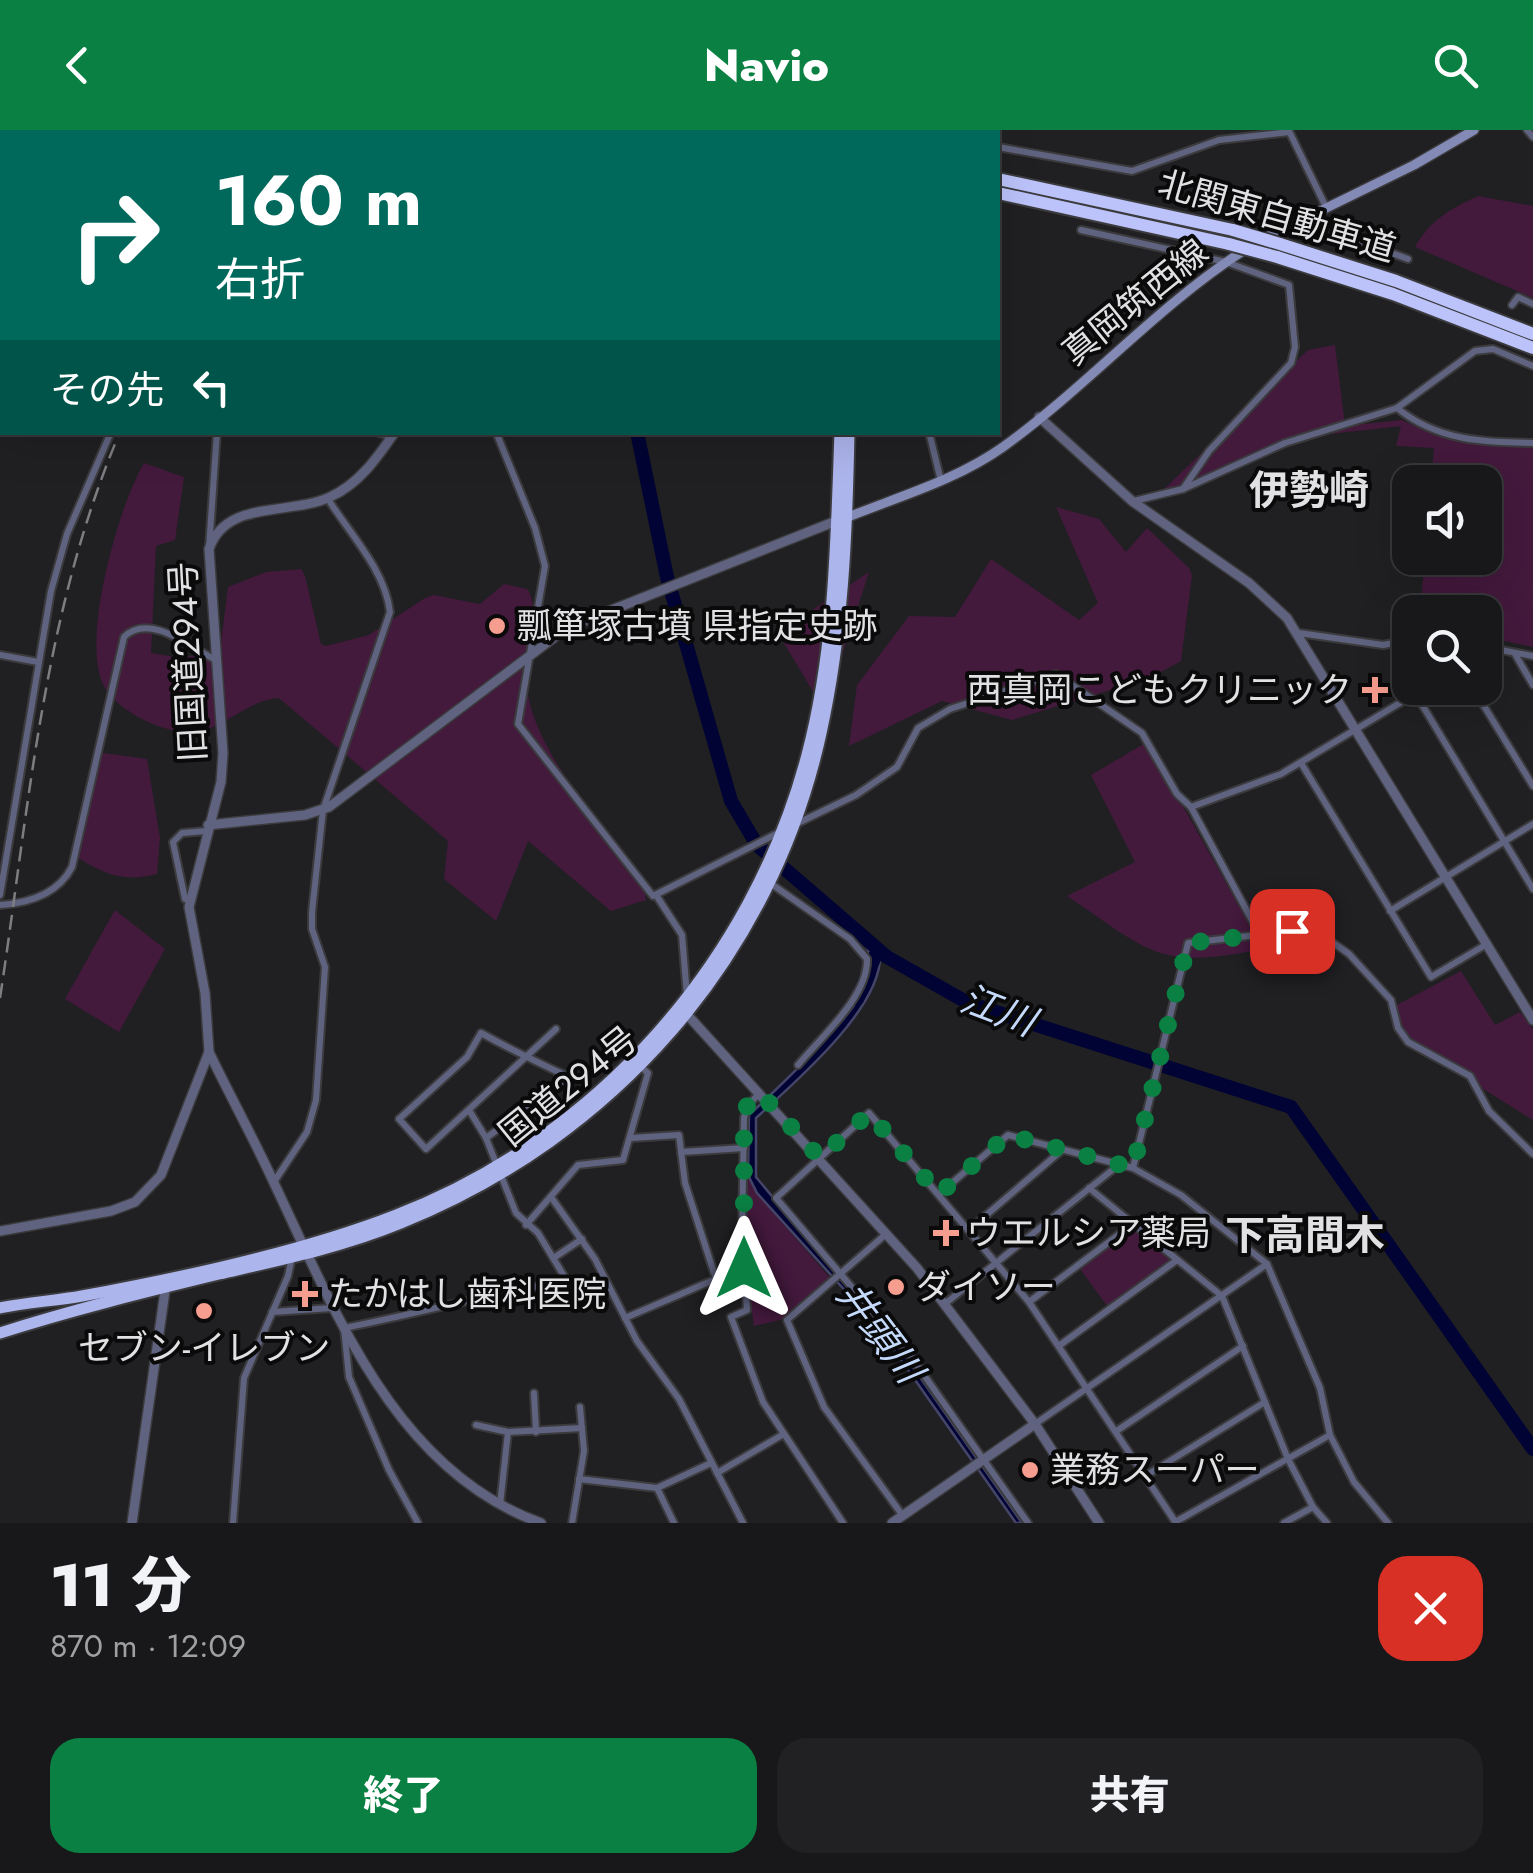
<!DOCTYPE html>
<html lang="ja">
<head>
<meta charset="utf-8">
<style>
	:root { --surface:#18181a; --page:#212123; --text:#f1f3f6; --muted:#9fa0a2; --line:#363739; --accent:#0b8043 }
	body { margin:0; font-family:Jost,"Noto Sans JP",sans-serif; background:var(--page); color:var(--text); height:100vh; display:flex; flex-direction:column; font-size:38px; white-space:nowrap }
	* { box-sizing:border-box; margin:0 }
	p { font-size:32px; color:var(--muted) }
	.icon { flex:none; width:55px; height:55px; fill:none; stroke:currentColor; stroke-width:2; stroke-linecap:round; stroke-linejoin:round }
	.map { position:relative; height:1393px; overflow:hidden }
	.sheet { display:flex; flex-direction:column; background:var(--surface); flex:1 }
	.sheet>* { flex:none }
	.banner { position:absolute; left:0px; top:0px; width:1000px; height:305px; box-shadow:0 10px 40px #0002,0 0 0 2px var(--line); background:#00695c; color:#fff; overflow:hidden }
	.fabs { position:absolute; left:1392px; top:335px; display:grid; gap:20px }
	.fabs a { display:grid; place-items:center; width:110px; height:110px; border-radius:20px; background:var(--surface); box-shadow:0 10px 40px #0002,0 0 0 2px var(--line); font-size:50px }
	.pin { position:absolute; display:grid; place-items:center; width:85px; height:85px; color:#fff; margin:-42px; border-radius:20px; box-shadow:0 5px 15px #0006 }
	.me { position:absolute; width:110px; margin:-55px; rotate:0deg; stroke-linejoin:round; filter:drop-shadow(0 0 8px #0008) }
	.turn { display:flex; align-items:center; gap:35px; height:210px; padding:0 50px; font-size:45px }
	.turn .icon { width:130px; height:130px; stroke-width:2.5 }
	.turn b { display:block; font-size:70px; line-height:85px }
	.then { display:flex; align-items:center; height:95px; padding:0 50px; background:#0003; gap:20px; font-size:38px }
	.round { display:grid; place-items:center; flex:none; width:105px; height:105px; border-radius:30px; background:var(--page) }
	.head { display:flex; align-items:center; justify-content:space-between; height:170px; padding:0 50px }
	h1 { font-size:60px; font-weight:800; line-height:75px }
	.button { display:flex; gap:20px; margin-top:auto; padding:20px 50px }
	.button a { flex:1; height:115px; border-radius:30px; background:var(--accent); color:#fff; font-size:40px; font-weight:800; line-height:115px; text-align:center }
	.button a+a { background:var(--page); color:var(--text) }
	header { display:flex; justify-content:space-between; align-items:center; height:130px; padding:0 50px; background:var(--accent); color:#fff; font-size:45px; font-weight:800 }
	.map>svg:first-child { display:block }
</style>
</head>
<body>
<header><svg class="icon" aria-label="back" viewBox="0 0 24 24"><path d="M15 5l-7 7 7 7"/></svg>Navio<svg class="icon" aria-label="search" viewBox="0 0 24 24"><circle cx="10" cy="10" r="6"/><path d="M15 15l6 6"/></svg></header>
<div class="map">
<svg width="1533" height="1393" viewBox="0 0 1533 1393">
	<rect width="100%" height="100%" fill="#202023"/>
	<g fill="#43193c">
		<path d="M1478,66L1533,76V168L1415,117C1430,90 1450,79 1478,66Z"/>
		<polygon points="1335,215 1345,296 1402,290 1436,306 1533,315 1533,517 1485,507 1485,482 1420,482 1425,428 1485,428 1485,352 1431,352 1434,318 1396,316 1401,296 1313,306 1158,365 1308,220"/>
		<path d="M144,333L184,347L175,410L156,416L151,523L181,528L215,521L221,512L228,457L266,442L301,439L305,446L321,514L326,516L369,505L425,468L434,465L480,474L504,454L527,459C543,478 523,537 528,565C536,607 564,646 589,680C609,706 642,736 646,770L611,781L528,711L496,791L444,749L448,711L279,568C245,570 222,603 187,602C159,601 115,580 103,554C81,508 119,375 144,333Z"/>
		<polygon points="1056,377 1099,389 1126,422 1147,398 1189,438 1192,445 1181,531 1150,548 1012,590 942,571 849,616 857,555 909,486 955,487 991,429 1079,490 1098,473"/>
		<polygon points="869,442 824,580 778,503"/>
		<path d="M1147,612L1263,819C1157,840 1152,823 1067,766L1135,732L1091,645Z"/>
		<path d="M96,622L147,629L160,708L157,744C121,753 102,743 72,724Z"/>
		<polygon points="115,780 165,819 119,902 65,869"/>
		<polygon points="1461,841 1495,895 1520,882 1533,899 1533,990 1408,912 1393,877"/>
		<polygon points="747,1044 756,1062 830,1148 784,1189 754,1196 741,1105"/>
		<polygon points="1130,1101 1137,1101 1169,1126 1169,1132 1108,1177 1080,1139"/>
	</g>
	<path fill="#000333" stroke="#444568" stroke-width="2.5" d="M866,816L880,827C880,880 794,953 756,988V1047L903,1223L1022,1393H1016L877,1196L757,1063L748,1045L749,985C777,959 861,880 871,846C875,835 871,825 866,816Z"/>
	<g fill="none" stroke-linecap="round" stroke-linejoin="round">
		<g stroke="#000333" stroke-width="14">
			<polyline points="636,2 637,0"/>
			<polyline points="637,302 667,447 731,671 757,715 887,827 968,873 1291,977 1533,1319"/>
			<polyline points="857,869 875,826"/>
		</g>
		<g stroke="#3b3b3e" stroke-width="10">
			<g id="minor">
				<polyline points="843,0 844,2"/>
				<polyline points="877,0 895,2"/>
				<polyline points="972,0 972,2"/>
				<polyline points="1527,0 1533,7"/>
				<polyline points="1289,1 1326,77"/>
				<polyline points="258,2 259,0"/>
				<polyline points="998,17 1132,41 1219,10 1289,2"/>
				<polyline points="1301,90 1408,129"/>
				<polyline points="1081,100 1226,132 1289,155 1295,217 1291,233 1209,321 1183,359"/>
				<polyline points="0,124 2,125"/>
				<polyline points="1512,175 1518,167 1533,174"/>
				<path d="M1397,278C1438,311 1482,312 1533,313"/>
				<polyline points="375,302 391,306"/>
				<polyline points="496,302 535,398 545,436 518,594 653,766 780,702"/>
				<polyline points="929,302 941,351"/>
				<polyline points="1134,371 1183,359 1285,313 1397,278 1475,221 1493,219 1533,236"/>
				<polyline points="209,418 217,302"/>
				<polyline points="1299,503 1383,515 1410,510"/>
				<polyline points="1485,517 1533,526"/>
				<polyline points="1515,524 1533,555"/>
				<polyline points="0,525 38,532"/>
				<polyline points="1473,558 1533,656"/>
				<polyline points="1415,563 1533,759"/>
				<polyline points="1301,633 1431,847 1487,814"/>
				<polyline points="1191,677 1281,644 1425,558"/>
				<polyline points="796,694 856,665 897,637 918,598 950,579 1056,544 1142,603 1177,664 1191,677 1261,807"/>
				<path d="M770,753L850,809L867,829C868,867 820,908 798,935"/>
				<polyline points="0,765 51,461 67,404 111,302"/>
				<polyline points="656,765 682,805 687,866"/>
				<polyline points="190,770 185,769 173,712 182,703 206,701"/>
				<path d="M0,775C30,773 58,764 72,737L124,507C149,482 190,517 216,530"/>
				<polyline points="1390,781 1533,694"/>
				<polyline points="760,963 747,976 744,988 742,1106 747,1180 731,1187 763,1272 843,1393"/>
				<path d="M469,980L486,1008L569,947C539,933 510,919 481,903L467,927L399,989L426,1019L556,899"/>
				<polyline points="631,1008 679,1005 685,1053 716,1149"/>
				<polyline points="681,1022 744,1018"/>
				<polyline points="1133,1038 1188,813 1292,801 1294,795 1318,802 1349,824 1391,870 1398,898 1408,912 1470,946 1489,981 1533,1024"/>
				<path d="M274,1052L307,1002L316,970L325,837L312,799V782L323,680L390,482C385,440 350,404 328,369"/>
				<polyline points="1089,1058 1222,1166 1288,1329 1313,1377 1327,1393"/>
				<polyline points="939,1064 1008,1005 1133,1038 1181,1065 1267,1134 1320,1258 1330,1305 1354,1352 1388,1393"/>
				<polyline points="551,1067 595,1129 637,1211 679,1269 743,1393"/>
				<polyline points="526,1095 578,1035 623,1030 648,943 641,937"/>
				<polyline points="970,1099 1061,1021"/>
				<polyline points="886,1104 787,1190 824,1277 903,1386"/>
				<polyline points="555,1127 582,1109"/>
				<polyline points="1029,1172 1133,1094"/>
				<polyline points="946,1173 1116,1037"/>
				<polyline points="272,1182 332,1178"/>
				<polyline points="625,1188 744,1137"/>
				<polyline points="1060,1215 1177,1130"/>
				<polyline points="534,1263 536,1302"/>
				<polyline points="1035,1294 1267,1134"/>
				<polyline points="476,1295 508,1302"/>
				<polyline points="1118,1300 1243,1216"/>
				<polyline points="717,1343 782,1305"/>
				<polyline points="1147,1345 1265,1272"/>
				<polyline points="579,1349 657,1358 711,1333"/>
				<polyline points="657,1358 674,1393"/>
				<polyline points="500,1375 508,1302 582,1298"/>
				<polyline points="1175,1392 1330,1305"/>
				<polyline points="233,1393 244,1248 288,1146 292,1127"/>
				<path d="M418,1393L389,1340L349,1247L344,1198C420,1183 491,1163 567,1151L538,1103L516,1083L486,1008"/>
				<polyline points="572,1393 584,1321 580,1277"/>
				<polyline points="1028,1393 912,1228 776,1068 869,983 1029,1172 1176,1393"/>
				<polyline points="1284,1393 1313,1377"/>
			</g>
		</g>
		<g stroke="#3b3b3e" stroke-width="12">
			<g id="tertiary">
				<polyline points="509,2 510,0"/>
				<polyline points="1039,287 1132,371 1249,453 1287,488 1533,890"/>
				<polyline points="208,695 305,685 329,677 556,506 584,491 836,391"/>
				<polyline points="683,880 917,1138 1035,1294 1099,1393"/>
				<path d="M209,922C230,966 254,1009 274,1053C335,1181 395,1341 541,1393"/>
				<path d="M0,1101L111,1081L135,1072L161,1045L209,922L205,863L189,777L221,652L223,623L209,419C226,369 289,386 330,367C359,354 377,328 395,302"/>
				<polyline points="132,1393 166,1154"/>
				<polyline points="892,1393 1035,1294"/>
			</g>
		</g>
		<g stroke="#3b3b3e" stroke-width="12">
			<g id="secondary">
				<polyline points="1263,109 1414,35 1474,0"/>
				<path d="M843,389C897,367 955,351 1003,317C1088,256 1157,176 1246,119"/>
			</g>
		</g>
		<g stroke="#3b3b3e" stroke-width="15">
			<g id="trunk">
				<polyline points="851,2 851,0"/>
				<path d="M0,1178C27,1172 55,1171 82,1166C180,1148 304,1121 396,1085C597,1008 752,833 807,625C835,519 836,410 840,302"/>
				<path d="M0,1203C72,1180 145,1162 219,1144C280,1130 343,1117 401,1093C613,1008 772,828 821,603C843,504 847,404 849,302"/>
			</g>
		</g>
		<g stroke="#3b3b3e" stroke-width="16">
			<g id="motorway">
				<polyline points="0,31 2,31"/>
				<polyline points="0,44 2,44"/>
				<polyline points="998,49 1233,100"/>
				<polyline points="998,63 1229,114"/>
				<polyline points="1280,114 1396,151 1533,204"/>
				<polyline points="1277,127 1393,164 1533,218"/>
			</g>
		</g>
		<use href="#minor" stroke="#5f637f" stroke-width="6"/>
		<use href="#tertiary" stroke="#5f637f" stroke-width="9"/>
		<use href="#secondary" stroke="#838ab5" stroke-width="9"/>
		<use href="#trunk" stroke="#adb5ed" stroke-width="11"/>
		<use href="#motorway" stroke="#bbc3fa" stroke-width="12"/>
		<g stroke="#7e7e81" stroke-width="2.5" stroke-dasharray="15 8" stroke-linecap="butt">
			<polyline points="270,2 271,0"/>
			<path d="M0,868C29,678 43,482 120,302"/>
		</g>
		<g stroke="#3b3b3e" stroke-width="16" stroke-linecap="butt">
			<g id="motorway-bridge">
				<polyline points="1233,100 1280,114"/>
				<polyline points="1229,114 1277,127"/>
			</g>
		</g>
		<use href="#motorway-bridge" stroke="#bbc3fa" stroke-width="12"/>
	</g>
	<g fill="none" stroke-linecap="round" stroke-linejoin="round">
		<polyline stroke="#0b8043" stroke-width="18" stroke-dasharray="0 32.4" points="744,1138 744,988 747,976 760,963 820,1028 869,983 939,1064 1008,1005 1133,1038 1188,813 1292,801"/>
	</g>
	<g fill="#f59d8e" stroke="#0a0a0b" stroke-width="4">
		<circle cx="497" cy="496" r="10"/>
		<path d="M1370 545h10v10h10v10h-10v10h-10v-10h-10v-10h10z"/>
		<path d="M941 1088h10v10h10v10h-10v10h-10v-10h-10v-10h10z"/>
		<circle cx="896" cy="1157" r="10"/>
		<path d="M300 1149h10v10h10v10h-10v10h-10v-10h-10v-10h10z"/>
		<circle cx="204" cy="1181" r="10"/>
		<circle cx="1030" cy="1340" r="10"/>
	</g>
	<g text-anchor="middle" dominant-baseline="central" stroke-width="8" stroke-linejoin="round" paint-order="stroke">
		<g font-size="35" fill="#e1e0e3" stroke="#0a0a0b">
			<text transform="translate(1277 86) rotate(16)">北関東自動車道</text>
			<text transform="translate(1135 172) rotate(-39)">真岡筑西線</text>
			<text transform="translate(188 532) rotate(-93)">旧国道294号</text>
			<text transform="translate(568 956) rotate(-39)">国道294号</text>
		</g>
		<g font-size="35" fill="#e1e0e3" stroke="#0a0a0b" text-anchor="start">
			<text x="517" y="496">瓢箪塚古墳 県指定史跡</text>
			<text x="1352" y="560" text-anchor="end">西真岡こどもクリニック</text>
			<text x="966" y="1103">ウエルシア薬局</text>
			<text x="916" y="1157">ダイソー</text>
			<text x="328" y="1164">たかはし歯科医院</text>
			<text x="204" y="1218" text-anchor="middle">セブン-イレブン</text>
			<text x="1050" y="1340">業務スーパー</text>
		</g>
		<g font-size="38" font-style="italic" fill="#c5dafb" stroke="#0a0a0b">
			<text transform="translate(998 880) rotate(21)">江川</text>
			<text transform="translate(880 1202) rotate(53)">井頭川</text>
		</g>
		<g font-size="40" font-weight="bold" fill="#e1e0e3" stroke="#0a0a0b">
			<text x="1309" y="360">伊勢崎</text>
			<text x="1305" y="1105">下高間木</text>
		</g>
	</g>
</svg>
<div class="fabs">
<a><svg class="icon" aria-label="sound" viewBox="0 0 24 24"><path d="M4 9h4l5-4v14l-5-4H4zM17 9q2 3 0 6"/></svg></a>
<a><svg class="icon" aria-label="search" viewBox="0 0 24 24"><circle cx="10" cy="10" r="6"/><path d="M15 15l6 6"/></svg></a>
</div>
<div class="pin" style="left:1292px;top:801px;background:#d93025"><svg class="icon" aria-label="arrive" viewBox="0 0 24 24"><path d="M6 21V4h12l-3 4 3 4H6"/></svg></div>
<svg class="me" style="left:744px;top:1138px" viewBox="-20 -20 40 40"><path d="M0-17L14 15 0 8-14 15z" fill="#0b8043" stroke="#fff" stroke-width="4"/></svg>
<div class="banner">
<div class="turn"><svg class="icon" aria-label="right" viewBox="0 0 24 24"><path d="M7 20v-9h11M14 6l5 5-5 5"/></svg><div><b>160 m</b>右折</div></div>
<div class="then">その先<svg class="icon" aria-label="left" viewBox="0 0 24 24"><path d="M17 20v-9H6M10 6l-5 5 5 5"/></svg></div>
</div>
</div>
<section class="sheet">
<div class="head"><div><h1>11 分</h1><p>870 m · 12:09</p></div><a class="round" style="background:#d93025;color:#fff"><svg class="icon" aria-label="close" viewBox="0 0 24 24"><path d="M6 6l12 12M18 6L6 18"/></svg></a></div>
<div class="button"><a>終了</a><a>共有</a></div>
</section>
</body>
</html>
